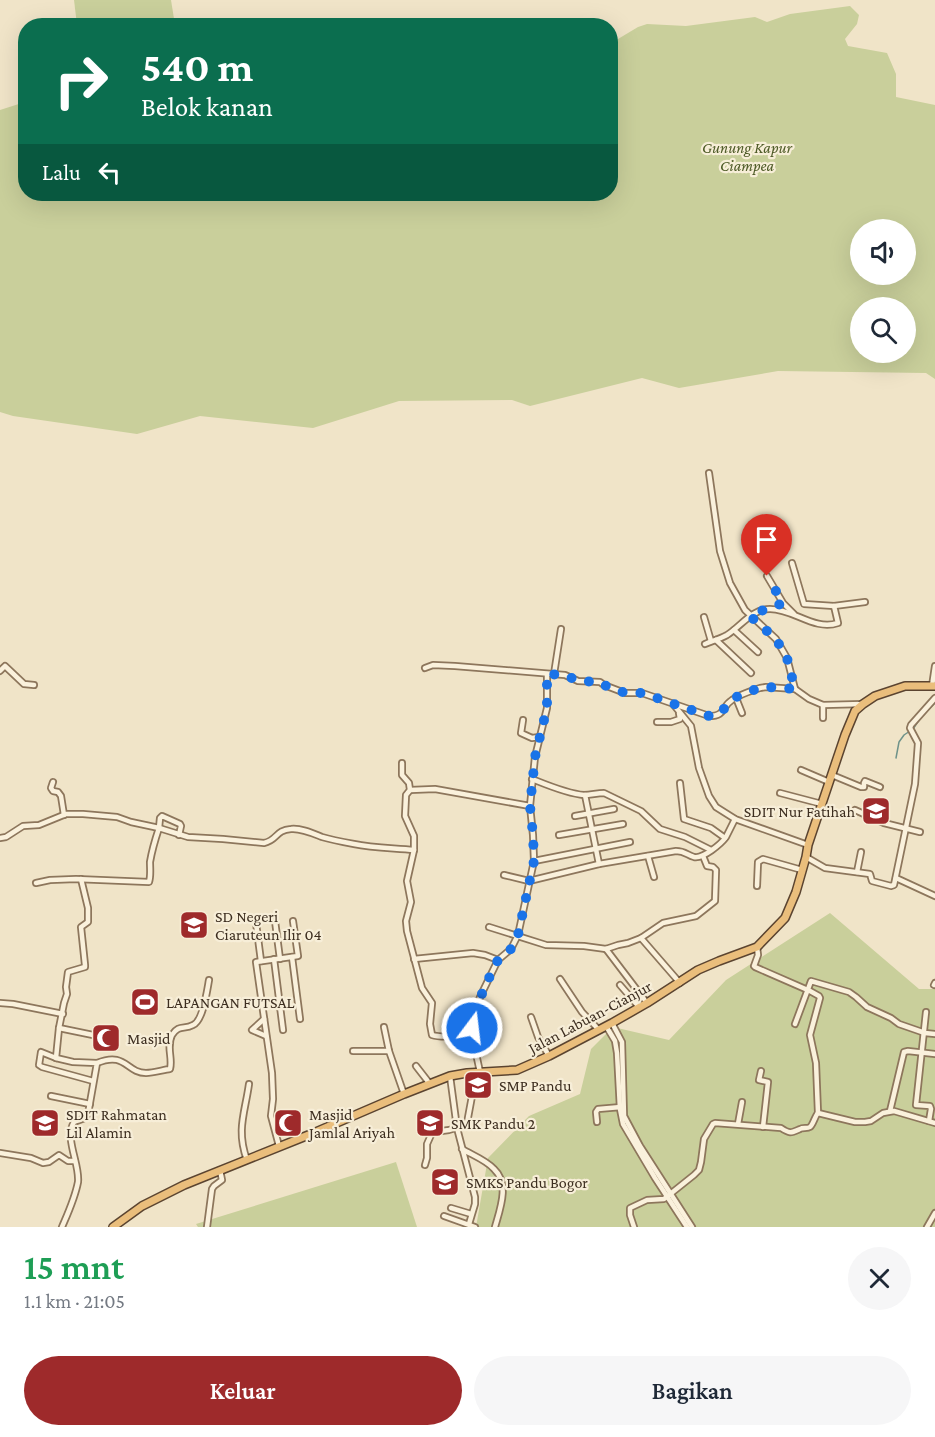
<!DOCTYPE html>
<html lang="id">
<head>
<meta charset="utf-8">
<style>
	:root { --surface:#fff; --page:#f6f6f7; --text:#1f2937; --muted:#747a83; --accent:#9e2a2b }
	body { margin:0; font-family:"Crimson Pro",serif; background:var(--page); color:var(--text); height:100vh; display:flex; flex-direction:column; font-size:22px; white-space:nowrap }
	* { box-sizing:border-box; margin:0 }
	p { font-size:20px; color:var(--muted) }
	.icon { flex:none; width:33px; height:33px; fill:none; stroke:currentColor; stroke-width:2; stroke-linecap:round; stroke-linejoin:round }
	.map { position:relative; height:1227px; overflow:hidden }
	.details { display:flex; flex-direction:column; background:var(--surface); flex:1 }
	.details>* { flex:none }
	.guide { position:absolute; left:18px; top:18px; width:600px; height:183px; border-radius:24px; box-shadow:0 6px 24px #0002; background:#0b6e4f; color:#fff; overflow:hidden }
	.buttons { position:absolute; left:850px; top:219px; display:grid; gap:12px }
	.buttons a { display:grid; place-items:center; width:66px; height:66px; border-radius:50%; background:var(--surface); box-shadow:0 6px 24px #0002; font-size:30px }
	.pin { position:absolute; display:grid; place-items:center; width:51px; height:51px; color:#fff; margin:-62px -26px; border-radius:50% 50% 50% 0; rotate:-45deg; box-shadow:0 0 6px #0007 }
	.pin .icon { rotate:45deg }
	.me { position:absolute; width:66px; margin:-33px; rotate:15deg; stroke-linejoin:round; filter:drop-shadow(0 0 4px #0008) }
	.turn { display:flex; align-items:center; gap:21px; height:126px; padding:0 24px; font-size:27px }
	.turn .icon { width:78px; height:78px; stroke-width:2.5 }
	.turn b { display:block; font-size:42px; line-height:51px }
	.then { display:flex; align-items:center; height:57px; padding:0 24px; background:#0003; gap:12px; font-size:22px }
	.round { display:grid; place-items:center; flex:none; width:63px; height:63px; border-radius:32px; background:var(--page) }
	.overview { display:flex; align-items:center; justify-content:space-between; height:102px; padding:0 24px }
	h1 { font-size:36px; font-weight:600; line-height:45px; color:#1e9e55 }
	.cta { display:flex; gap:12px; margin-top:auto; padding:12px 24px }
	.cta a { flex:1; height:69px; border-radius:36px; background:var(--accent); color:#fff; font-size:24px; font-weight:600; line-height:69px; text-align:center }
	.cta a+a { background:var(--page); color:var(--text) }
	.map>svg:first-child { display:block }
</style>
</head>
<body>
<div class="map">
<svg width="935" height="1227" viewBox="0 0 935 1227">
	<rect width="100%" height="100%" fill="#f0e4c8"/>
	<g fill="#c9cf9b" fill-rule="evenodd">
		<polygon points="74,0 171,0 175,25 77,25"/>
		<path d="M850,6L859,15L857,24L845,39L848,46L887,53L896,74V97L935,105V379L926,373L778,371L679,388L642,378L530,406L512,400L399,401L313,428L200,416L137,434L13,416L0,412V110L25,102L26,194H610L611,42H613L638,27L647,24L686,26L755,17L767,22L790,14ZM861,230H906V274H861ZM861,308H906V352H861Z"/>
		<polygon points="830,913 919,989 935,989 935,1227 476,1227 488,1158 529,1116 580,1094 591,1049 613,1027 669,1040 726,980"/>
		<polygon points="139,990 154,993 151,1013 136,1011"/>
		<polygon points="396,1162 417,1227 198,1227 196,1224"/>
	</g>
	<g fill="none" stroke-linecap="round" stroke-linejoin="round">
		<g stroke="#6f938a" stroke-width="1.5">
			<polyline points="924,714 935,703"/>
			<polyline points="896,758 899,742 904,735 913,729 921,717"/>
		</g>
		<g stroke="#8d765c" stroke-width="8">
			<g id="minor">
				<polyline points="709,473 720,551 730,583 745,610 776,639 787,658 795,689 809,699 823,705 863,704"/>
				<polyline points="792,563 804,604 834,606 865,602"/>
				<polyline points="767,576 783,603 794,614"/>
				<polyline points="704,617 711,641"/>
				<polyline points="734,630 758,652"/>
				<polyline points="716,640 751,673"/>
				<path d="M705,644C712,641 720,639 727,635C741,626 752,609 770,609C794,609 814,631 838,623L834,606"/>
				<path d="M425,668L433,665L455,666L565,675L578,681L600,682L604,685L625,693H642L709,716C726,716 721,707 732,700C740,694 751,691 760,688L766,687L795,689"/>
				<polyline points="0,671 5,666 24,684 34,685"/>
				<polyline points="554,674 561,629"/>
				<polyline points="932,686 935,666"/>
				<polyline points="736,698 742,713"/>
				<polyline points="673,704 691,726 699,768 709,796 716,807 735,819 808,845"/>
				<polyline points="823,705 823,718"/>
				<polyline points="523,720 521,733 532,738 539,737"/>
				<polyline points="657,722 671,722 680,719 679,713"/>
				<path d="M402,763V775L409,783L410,790L406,795L405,816L414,836V850L407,881L411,902L406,921L407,931L422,988L432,1003L430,1024L432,1035C444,1039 459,1035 472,1035"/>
				<polyline points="801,770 829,782"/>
				<polyline points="832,775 861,787 864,787 864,783 865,781 880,787"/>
				<path d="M532,779C547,785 568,794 584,795C591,795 597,793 604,793L641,811L660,829L685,837L711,850"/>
				<polyline points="53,782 51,788 53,791 58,792 61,796 64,815"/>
				<polyline points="680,783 684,819 711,828 725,838"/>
				<polyline points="410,790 435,789 530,806 535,757 547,708 547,674"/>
				<polyline points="780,793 822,804"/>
				<polyline points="585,795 599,864"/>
				<polyline points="855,810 884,823 920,832"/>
				<polyline points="575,816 614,809"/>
				<polyline points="559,835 623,824"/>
				<polyline points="0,838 6,837 23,826 39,825 66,814 83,814 117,817 131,822 159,828 160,818 162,816 180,824 181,826 179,835"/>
				<polyline points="648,856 654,877"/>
				<polyline points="806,857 825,868 870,874 872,881 891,886 894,885 915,784 918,743 910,728 911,725 935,698"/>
				<polyline points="534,861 630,842"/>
				<polyline points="857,872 861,852"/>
				<path d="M504,875L529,881L599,864L676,851C685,851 687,855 694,857C703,859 721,844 726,837C729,831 732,825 735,819"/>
				<polyline points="896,878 935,896"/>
				<path d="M36,883L50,880L76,879L149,882C151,876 150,869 150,862C152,850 155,840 159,828L188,837L223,839L264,843C278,840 275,830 291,829C301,828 312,833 322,837C332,840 343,842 354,844C373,848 394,848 414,850"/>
				<polyline points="757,886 758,862 763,859 802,870"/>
				<polyline points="275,921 280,959"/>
				<polyline points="256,923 261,961"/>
				<polyline points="489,927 546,945 584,946 606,949 618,945 628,943 641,938 663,923 696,916 715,901 716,870 713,867 707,866 703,856"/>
				<polyline points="641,938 680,983"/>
				<polyline points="757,947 758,955 754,966 755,967 810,991 819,996 820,998 810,1035 816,1063 818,1113 855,1122 865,1122 871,1121 883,1113 894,1111 935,1123"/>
				<polyline points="606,949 647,1003"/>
				<polyline points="292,957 300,1019"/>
				<polyline points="274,959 283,1030"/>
				<polyline points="414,959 473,953 485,955 498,960"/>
				<polyline points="560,979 582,1012 598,1029"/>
				<polyline points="620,985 639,1007"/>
				<polyline points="934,985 935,983"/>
				<polyline points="0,1003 13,1004 63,1014"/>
				<polyline points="926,1012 916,1105 930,1106 931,1109 929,1121"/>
				<polyline points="531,1017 538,1037 549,1056"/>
				<polyline points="264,1019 252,1030 266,1036"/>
				<polyline points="612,1023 622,1042 624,1116 640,1146 692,1227"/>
				<polyline points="795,1024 811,981 849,992 856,997 867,1007 891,1018 899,1024 925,1033 935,1034"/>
				<polyline points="606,1026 615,1041 617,1053 620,1109 623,1124 655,1178 687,1227"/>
				<polyline points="384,1027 389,1051 404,1094"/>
				<polyline points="59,1028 93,1035"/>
				<polyline points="353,1051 389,1051"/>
				<polyline points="56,1058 41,1052 39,1065 42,1067 93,1081"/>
				<path d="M97,1063C126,1051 126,1073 146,1073C153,1073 163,1070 170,1069C173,1058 166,1047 172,1035C179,1024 184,1030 193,1025C203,1021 207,991 209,980"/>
				<polyline points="416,1066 430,1084"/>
				<polyline points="761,1071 759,1080 768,1082 763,1127"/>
				<polyline points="480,1072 472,1035 472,1020 480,997 498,960 511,949 518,935 534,861 533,835 530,806"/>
				<polyline points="450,1076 457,1128 475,1197 475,1204 469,1224"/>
				<polyline points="51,1096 90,1104"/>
				<polyline points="890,1111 904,1052 908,1051 935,1054"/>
				<polyline points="597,1122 596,1112 598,1109 621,1107"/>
				<polyline points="738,1124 742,1102"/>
				<polyline points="279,1146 271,1116 273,1099 272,1073 256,962 298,956 293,921"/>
				<path d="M462,1149C472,1155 486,1160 494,1169C510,1184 500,1209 495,1227"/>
				<polyline points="0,1153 31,1158 43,1163 49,1162 59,1155 68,1161 75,1161"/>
				<path d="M247,1160C236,1130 245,1113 249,1084"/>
				<polyline points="425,1165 427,1158 427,1144 431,1135 434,1132 449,1130 466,1125 467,1123 472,1096 470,1073"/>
				<polyline points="451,1208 471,1214"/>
				<polyline points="444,1216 475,1227"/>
				<path d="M62,1227C68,1213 75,1198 78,1182C80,1164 64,1138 74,1122L85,1118L88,1114L97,1063L73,1062L56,1058L59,1028L64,1003L67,994L66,987L68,972L85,967V965L81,927L88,922V908L81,879"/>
				<polyline points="207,1227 212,1189 214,1186 222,1180 220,1170"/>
				<path d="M634,1227L630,1215V1208L647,1200L664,1199L694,1175L699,1170L701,1162L704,1139L713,1124L715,1123L781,1128C790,1134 791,1133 800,1129C803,1127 807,1129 810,1127C813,1125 815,1116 818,1113"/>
				<polyline points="927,1227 935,1213"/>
			</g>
		</g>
		<g stroke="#5b4430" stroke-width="10">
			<polyline id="trunk" points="113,1227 142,1206 184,1185 311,1134 404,1094 450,1076 467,1073 517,1070 549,1056 612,1023 647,1003 698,970 719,961 757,947 785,918 796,892 806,857 808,845 845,735 855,711 863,704 875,696 905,686 935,686"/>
		</g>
		<use href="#minor" stroke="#faf1dc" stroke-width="4.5"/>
		<use href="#trunk" stroke="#eabe7c" stroke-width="7"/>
	</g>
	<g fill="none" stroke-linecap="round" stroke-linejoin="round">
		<path stroke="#1a73e8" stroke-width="10" stroke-dasharray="0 18" d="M472,1028V1020L485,986L498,960L511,949L518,935L534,861L533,835L530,806L535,757L547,708V674L565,675L578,681L600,682L604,685L625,693H642L709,716C726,716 721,707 732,700C740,694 751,691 760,688L766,687L795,689L787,658L776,639L750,616C761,610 772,608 783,603L767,576"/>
	</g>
	<defs>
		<g id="school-square" transform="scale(1.5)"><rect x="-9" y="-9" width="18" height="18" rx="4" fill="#9e2a2b" stroke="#f7eed8"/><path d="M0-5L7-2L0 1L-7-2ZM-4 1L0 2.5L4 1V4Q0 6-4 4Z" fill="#fff"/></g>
		<g id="stadium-square" transform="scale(1.5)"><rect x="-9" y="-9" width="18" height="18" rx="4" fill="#9e2a2b" stroke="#f7eed8"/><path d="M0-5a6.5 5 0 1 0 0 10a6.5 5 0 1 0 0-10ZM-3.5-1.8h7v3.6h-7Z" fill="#fff"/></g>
		<g id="mosque-square" transform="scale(1.5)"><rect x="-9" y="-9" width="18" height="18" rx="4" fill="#9e2a2b" stroke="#f7eed8"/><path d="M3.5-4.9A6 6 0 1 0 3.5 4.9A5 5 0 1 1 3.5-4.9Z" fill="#fff"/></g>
	</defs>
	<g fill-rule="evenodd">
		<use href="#school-square" x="876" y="811"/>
		<use href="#school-square" x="194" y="925"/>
		<use href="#stadium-square" x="145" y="1002"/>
		<use href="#mosque-square" x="106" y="1038"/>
		<use href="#school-square" x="478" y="1085"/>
		<use href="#school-square" x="45" y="1123"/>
		<use href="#mosque-square" x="288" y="1123"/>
		<use href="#school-square" x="430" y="1123"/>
		<use href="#school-square" x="445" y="1182"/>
	</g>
	<g text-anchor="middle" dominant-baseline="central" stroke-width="4.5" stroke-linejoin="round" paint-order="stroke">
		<g font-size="16" font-style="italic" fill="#4d5a26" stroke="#f7eed8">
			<text x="747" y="147">Gunung Kapur<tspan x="747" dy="18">Ciampea</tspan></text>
		</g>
		<g font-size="16" fill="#3d2e20" stroke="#f7eed8" text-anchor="start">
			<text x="855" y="811" text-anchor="end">SDIT Nur Fatihah</text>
			<text x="215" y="916">SD Negeri<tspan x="215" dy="18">Ciaruteun Ilir 04</tspan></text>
			<text x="166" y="1002">LAPANGAN FUTSAL</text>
			<text x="127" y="1038">Masjid</text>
			<text x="499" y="1085">SMP Pandu</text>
			<text x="66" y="1114">SDIT Rahmatan<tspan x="66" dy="18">Lil Alamin</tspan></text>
			<text x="309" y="1114">Masjid<tspan x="309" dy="18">Jamlal Ariyah</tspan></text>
			<text x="451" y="1123">SMK Pandu 2</text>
			<text x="466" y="1182">SMKS Pandu Bogor</text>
		</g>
		<g font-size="16" fill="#3d2e20" stroke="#f7eed8">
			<text transform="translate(590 1017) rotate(-28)">Jalan Labuan-Cianjur</text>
		</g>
	</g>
</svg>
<div class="buttons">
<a><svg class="icon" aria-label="sound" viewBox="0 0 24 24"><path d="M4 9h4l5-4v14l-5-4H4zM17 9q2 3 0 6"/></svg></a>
<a><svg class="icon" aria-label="search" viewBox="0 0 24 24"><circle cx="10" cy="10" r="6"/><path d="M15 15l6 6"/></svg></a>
</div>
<div class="pin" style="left:767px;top:576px;background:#d93025"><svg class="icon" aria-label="arrive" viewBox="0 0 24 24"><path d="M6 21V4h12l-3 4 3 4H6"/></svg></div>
<svg class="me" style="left:472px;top:1028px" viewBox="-20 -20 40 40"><circle r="17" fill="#1a73e8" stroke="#fff" stroke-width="3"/><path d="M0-11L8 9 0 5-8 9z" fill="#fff"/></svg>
<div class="guide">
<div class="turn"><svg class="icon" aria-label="right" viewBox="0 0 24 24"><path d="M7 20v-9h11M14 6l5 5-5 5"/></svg><div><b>540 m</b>Belok kanan</div></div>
<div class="then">Lalu<svg class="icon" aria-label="left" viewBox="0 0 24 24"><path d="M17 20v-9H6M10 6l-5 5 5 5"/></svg></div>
</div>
</div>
<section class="details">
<div class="overview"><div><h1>15 mnt</h1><p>1.1 km · 21:05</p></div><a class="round"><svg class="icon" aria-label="close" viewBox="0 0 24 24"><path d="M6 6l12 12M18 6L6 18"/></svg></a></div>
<div class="cta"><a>Keluar</a><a>Bagikan</a></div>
</section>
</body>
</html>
